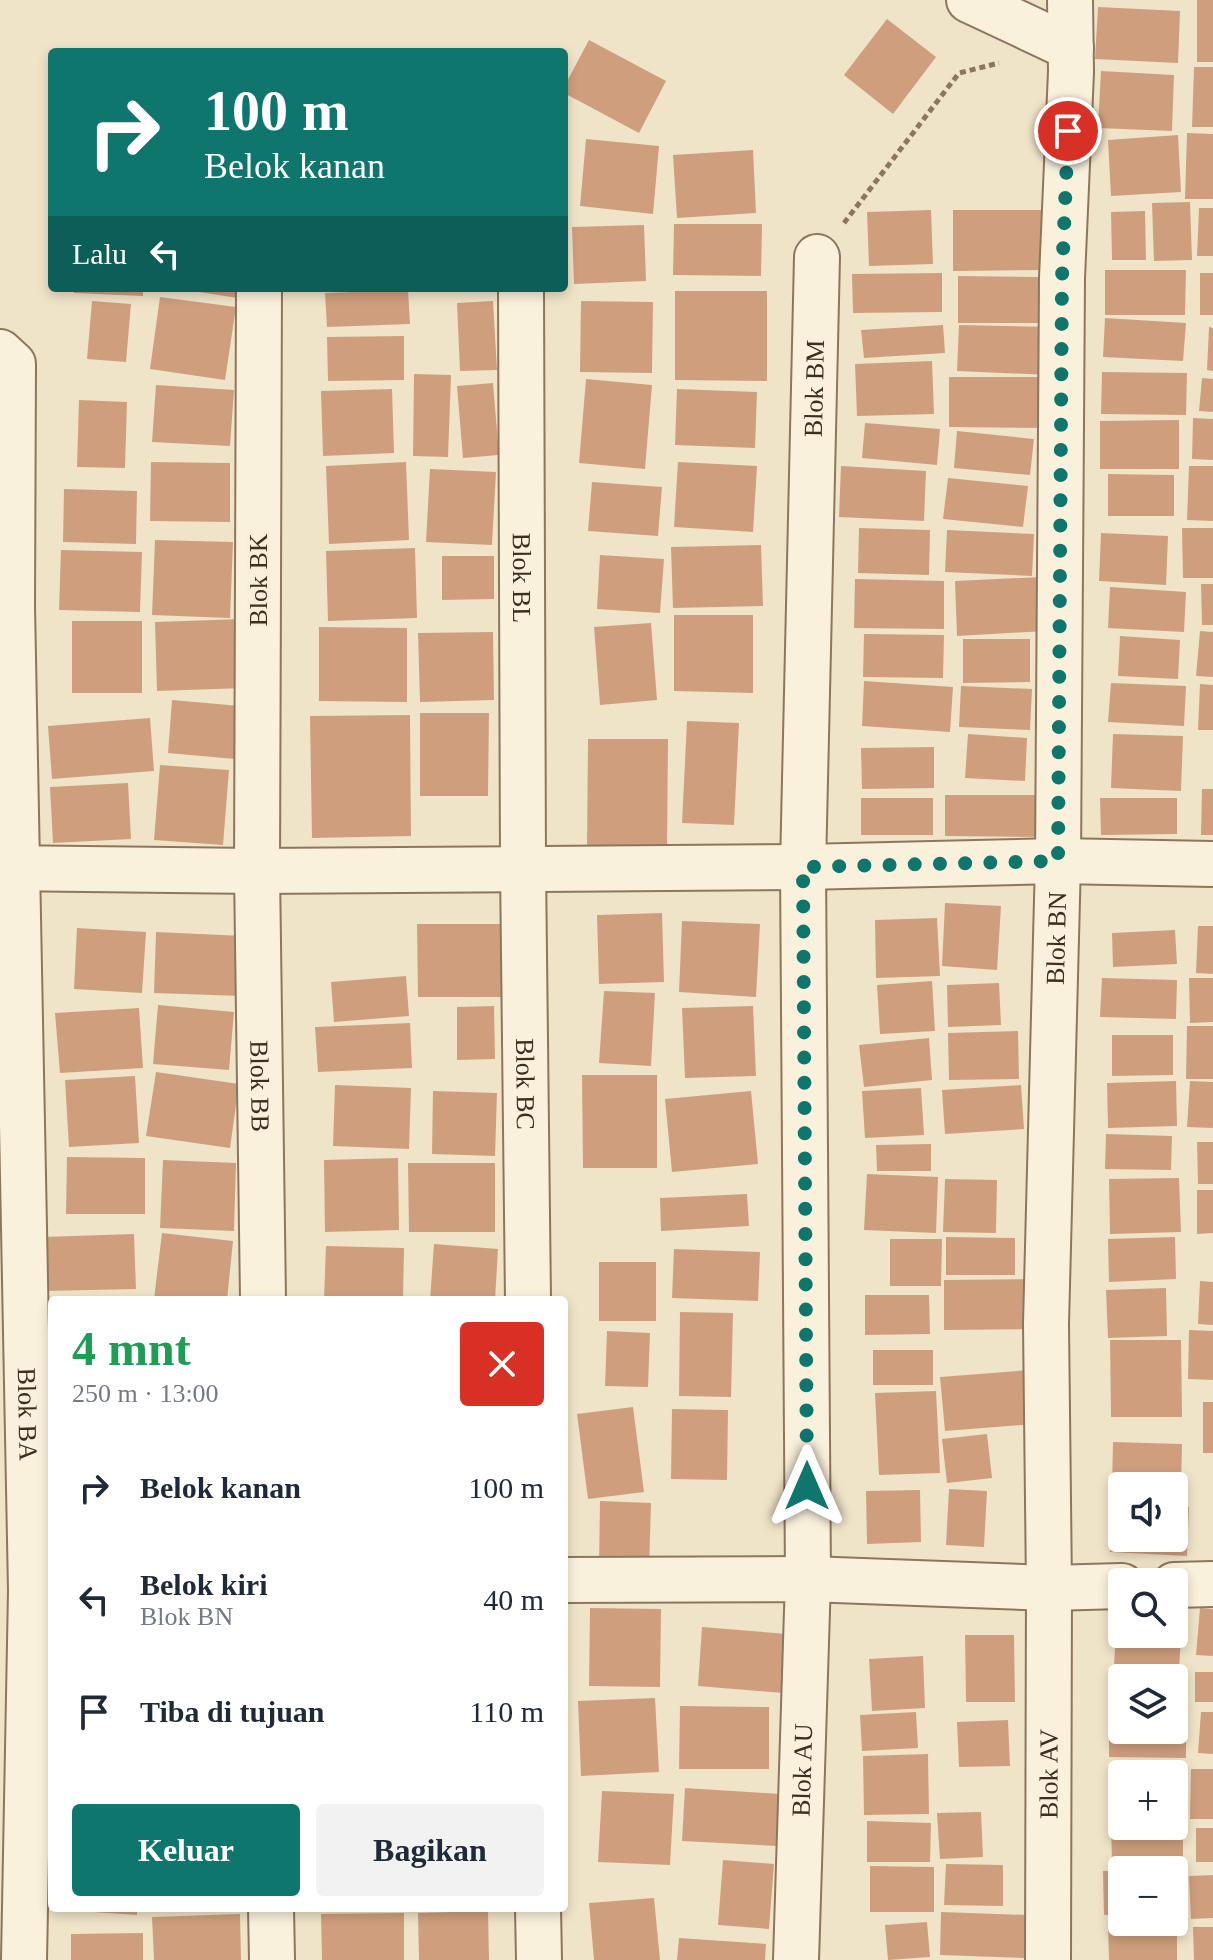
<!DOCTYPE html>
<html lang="id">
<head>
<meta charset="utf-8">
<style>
	:root { --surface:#fff; --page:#f2f2f3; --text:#1f2937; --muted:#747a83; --accent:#0f766e }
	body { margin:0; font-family:"Times New Roman",serif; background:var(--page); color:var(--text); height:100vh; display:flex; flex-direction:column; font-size:30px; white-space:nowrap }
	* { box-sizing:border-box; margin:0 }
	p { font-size:26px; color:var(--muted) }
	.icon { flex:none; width:44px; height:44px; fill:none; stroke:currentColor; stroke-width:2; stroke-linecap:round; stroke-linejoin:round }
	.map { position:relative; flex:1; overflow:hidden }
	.side { position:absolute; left:48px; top:1296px; width:520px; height:616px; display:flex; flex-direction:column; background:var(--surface); border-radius:8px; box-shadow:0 4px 12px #0003 }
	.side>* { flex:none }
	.top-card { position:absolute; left:48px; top:48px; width:520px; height:244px; border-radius:8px; box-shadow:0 4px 12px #0003; background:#0f766e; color:#fff; overflow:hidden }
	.tools { position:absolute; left:1108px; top:1472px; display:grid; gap:16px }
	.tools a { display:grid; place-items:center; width:80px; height:80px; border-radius:8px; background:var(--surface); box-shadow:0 4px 12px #0003; font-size:40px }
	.pin { position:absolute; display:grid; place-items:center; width:68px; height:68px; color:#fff; margin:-34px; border:4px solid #fff; border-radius:50%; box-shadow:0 2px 8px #0007 }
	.me { position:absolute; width:88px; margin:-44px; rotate:0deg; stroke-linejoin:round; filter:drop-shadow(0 0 6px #0008) }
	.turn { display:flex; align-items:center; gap:28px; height:168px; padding:0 24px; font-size:36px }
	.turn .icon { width:104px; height:104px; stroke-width:2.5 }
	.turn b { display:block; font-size:56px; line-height:68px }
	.then { display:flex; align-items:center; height:76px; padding:0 24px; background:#0003; gap:16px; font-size:30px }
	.round { display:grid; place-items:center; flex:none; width:84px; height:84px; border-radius:8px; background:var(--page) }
	.summary { display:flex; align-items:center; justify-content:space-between; height:136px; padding:0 24px }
	h1 { font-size:48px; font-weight:700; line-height:60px; color:#1e9e55 }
	.action { display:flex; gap:16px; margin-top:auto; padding:16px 24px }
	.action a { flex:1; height:92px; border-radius:8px; background:var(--accent); color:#fff; font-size:32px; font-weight:700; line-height:92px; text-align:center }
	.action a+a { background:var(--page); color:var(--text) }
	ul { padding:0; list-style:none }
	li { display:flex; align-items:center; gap:24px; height:112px; padding:0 24px }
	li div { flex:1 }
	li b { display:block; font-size:30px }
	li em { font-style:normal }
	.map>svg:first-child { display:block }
</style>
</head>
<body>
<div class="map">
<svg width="1213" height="1960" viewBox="0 0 1213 1960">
	<rect width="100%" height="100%" fill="#f0e4c8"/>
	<g fill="#cf9f7d">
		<rect x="1197" y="0" width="16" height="62"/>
		<polygon points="1098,7 1180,11 1178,63 1095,59"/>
		<polygon points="887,19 936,57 893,114 844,75"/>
		<polygon points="589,40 666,81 639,133 564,93 564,87"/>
		<polygon points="1194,67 1213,67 1213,127 1192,127"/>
		<polygon points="1101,71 1174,75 1172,131 1098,128"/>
		<polygon points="1187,133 1213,134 1213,199 1185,199"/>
		<polygon points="1178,135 1181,192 1111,196 1108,140"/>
		<polygon points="586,139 659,146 653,214 580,206"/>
		<polygon points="753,150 756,213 677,218 673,155"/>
		<polygon points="1190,202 1192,260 1154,261 1152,203"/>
		<polygon points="1199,208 1213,208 1213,256 1197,256"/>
		<polygon points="931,210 933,264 869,266 867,212"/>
		<polygon points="953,210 1046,210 1047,270 953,271"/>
		<polygon points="1145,211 1146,260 1112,260 1111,212"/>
		<polygon points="674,224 762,224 761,276 673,275"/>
		<polygon points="644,225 646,281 574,284 572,227"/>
		<polygon points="1105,270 1186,270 1185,315 1105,315"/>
		<polygon points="942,273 942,312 853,313 852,274"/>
		<rect x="1200" y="273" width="13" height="42"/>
		<polygon points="958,276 1038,277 1038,323 958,323"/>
		<polygon points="74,288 143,288 143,296 74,293"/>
		<polygon points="173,288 239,288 238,298"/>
		<polygon points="408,290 410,324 327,327 325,293"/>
		<polygon points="675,291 767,291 767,381 675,380"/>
		<polygon points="160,297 236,307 225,380 150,369"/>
		<polygon points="92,301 131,304 126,362 87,359"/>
		<polygon points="493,301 497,370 460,371 457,303"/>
		<polygon points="581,301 653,302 652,373 580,372"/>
		<polygon points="1105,318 1186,323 1183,361 1103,357"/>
		<polygon points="943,325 945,353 864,358 861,330"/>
		<polygon points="959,325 1051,327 1049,375 957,371"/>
		<polygon points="1209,327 1213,328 1213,371 1207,370"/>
		<polygon points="404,336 404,380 328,381 327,337"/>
		<polygon points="932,361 934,414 857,416 855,364"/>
		<polygon points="1102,372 1187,373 1186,415 1101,414"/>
		<polygon points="414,374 451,375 448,457 413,456"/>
		<polygon points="949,377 1040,377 1040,428 949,427"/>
		<polygon points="1202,378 1213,379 1213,412 1199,411"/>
		<polygon points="586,379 652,385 645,469 579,463"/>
		<polygon points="493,383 499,455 463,458 457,386"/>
		<polygon points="156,385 234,390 230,446 152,442"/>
		<polygon points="392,389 394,453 323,456 321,391"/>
		<polygon points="677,389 757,392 755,448 675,445"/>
		<polygon points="79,400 127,402 125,468 77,467"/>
		<polygon points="1193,418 1213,419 1213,460 1192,459"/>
		<polygon points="1179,420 1179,469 1100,469 1100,421"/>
		<polygon points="865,423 940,429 937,465 862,458"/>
		<polygon points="957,431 1034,439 1030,475 954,468"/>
		<polygon points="151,462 230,463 230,522 150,521"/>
		<polygon points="406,462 409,540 329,544 326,466"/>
		<polygon points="678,462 757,466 753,532 674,527"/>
		<polygon points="841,466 926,471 924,521 839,517"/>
		<polygon points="1189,466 1213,466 1213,521 1187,520"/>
		<polygon points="430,469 496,472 492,545 426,542"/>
		<polygon points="1108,474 1174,475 1174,516 1108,516"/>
		<polygon points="948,478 1028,486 1023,527 943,519"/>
		<polygon points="592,482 662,487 658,536 588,531"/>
		<polygon points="64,489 137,491 136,544 63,542"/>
		<polygon points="859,528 930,530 929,575 858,573"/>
		<polygon points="1182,528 1213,528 1213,578 1183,578"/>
		<polygon points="947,530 1034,534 1032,576 945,572"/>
		<polygon points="1101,533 1168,536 1166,585 1099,581"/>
		<polygon points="155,540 233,542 230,618 152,615"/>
		<polygon points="761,545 763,606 673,608 671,547"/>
		<polygon points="415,548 417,618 328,621 326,551"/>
		<polygon points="61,550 142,552 140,612 59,610"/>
		<polygon points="600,555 664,559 660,613 597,609"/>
		<polygon points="442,556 494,556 494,599 442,600"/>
		<polygon points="1042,577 1045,631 957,636 955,581"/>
		<polygon points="855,579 944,581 944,629 854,628"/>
		<polygon points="1201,584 1213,584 1213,625 1202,625"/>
		<polygon points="1110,587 1186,592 1184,632 1108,628"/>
		<polygon points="674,615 753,615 753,693 674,691"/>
		<polygon points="242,619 245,688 157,691 155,622"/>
		<rect x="72" y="621" width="70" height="72"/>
		<polygon points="651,623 657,700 600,705 594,627"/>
		<polygon points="319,627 407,628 407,702 319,701"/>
		<polygon points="1200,631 1213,632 1213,677 1196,676"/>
		<polygon points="493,632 494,700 420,702 418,633"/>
		<polygon points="864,634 944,635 943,678 863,677"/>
		<polygon points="1120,636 1180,640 1178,679 1118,676"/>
		<polygon points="963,639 1030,639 1030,682 963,683"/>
		<polygon points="864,681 953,687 950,732 862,726"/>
		<polygon points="1111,683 1186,686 1184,726 1108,722"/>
		<polygon points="1200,684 1213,685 1213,730 1198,730"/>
		<polygon points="961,686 1032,689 1030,730 959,727"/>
		<polygon points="172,700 240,706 235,759 168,753"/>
		<polygon points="420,713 489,713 488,796 420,796"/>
		<polygon points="410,715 411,836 312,838 310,716"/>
		<polygon points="150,718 154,771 52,779 48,726"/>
		<polygon points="687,721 739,723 734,825 682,823"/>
		<polygon points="968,734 1027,738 1025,781 965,778"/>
		<polygon points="1113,734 1183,736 1181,791 1111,788"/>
		<polygon points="588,739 668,739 667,850 587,850"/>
		<polygon points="934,747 934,788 862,789 861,748"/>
		<polygon points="160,765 229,770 223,845 154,840"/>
		<polygon points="128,783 131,839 53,843 50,787"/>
		<polygon points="1202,789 1213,789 1213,835 1201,835"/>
		<polygon points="945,795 1043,795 1043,837 945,836"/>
		<rect x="861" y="798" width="72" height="37"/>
		<polygon points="1100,798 1177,798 1177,834 1101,835"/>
		<polygon points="945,903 1001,906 997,970 942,966"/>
		<polygon points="662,913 664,982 599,984 597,915"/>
		<polygon points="937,918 940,976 876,978 875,920"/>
		<polygon points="682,921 760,924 756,997 679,992"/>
		<polygon points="417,924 503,924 504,997 418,997"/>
		<polygon points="1198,926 1213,926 1213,974 1196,973"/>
		<polygon points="77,928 146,932 142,993 74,989"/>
		<polygon points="1175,930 1177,964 1113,967 1112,933"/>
		<polygon points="156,932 244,936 242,996 154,993"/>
		<polygon points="406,976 409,1016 334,1022 331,982"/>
		<polygon points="1102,978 1177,980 1176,1019 1100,1017"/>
		<polygon points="1189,978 1213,978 1213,1022 1190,1023"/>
		<polygon points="932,981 935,1031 880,1034 877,985"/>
		<polygon points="999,983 1001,1025 948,1027 947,985"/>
		<polygon points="604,991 655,993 651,1066 599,1063"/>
		<polygon points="158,1005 234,1012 229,1070 153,1064"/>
		<polygon points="494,1006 495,1059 457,1060 457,1007"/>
		<polygon points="753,1006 756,1076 685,1078 682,1008"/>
		<polygon points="139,1008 143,1068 60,1073 55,1013"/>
		<polygon points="410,1023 412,1068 318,1072 315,1027"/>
		<polygon points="1187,1026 1213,1026 1213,1079 1186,1079"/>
		<polygon points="1018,1031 1019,1079 949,1080 948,1033"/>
		<polygon points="1112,1035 1173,1035 1173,1075 1112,1076"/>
		<polygon points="929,1038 932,1080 864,1087 859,1045"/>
		<polygon points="156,1072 239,1084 230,1148 146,1136"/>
		<polygon points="582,1075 657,1075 657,1168 583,1168"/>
		<polygon points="135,1076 139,1143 69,1147 65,1080"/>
		<polygon points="1176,1081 1177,1126 1108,1128 1107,1083"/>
		<polygon points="1190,1081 1213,1082 1213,1128 1187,1127"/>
		<polygon points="335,1085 411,1088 409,1149 333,1146"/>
		<polygon points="1021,1085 1024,1129 945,1134 942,1090"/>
		<polygon points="921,1088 924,1135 865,1138 862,1091"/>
		<polygon points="433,1091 497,1093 495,1156 432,1154"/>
		<polygon points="751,1091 758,1164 672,1172 665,1099"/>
		<polygon points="1106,1134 1172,1136 1171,1170 1105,1169"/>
		<polygon points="1197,1142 1213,1142 1213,1184 1198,1184"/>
		<polygon points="931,1144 931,1171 877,1171 876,1145"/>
		<polygon points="67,1157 145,1158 145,1214 66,1214"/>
		<polygon points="398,1158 399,1230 325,1232 324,1160"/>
		<polygon points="163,1160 236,1163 234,1231 160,1228"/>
		<polygon points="408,1163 495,1163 495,1232 409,1232"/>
		<polygon points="867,1174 938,1177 936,1233 864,1230"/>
		<polygon points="1179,1178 1181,1232 1110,1234 1109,1179"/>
		<polygon points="945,1179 997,1180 996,1233 943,1232"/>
		<polygon points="1197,1190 1213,1190 1213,1233 1197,1234"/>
		<polygon points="747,1194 749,1226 661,1231 660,1198"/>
		<polygon points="162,1233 233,1241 227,1300 154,1299"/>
		<polygon points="134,1234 136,1289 44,1291 42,1237"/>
		<polygon points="946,1237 1015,1238 1015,1275 946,1275"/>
		<polygon points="1175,1237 1176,1279 1109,1282 1108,1239"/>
		<polygon points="890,1239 942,1239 941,1286 890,1286"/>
		<polygon points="434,1244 498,1249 495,1300 430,1300"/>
		<polygon points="326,1246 404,1248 403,1300 324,1300"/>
		<polygon points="674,1249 760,1252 758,1301 672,1298"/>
		<rect x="599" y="1262" width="57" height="59"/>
		<polygon points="1035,1279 1036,1329 944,1330 944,1280"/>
		<polygon points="1200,1281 1213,1282 1213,1325 1198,1324"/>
		<polygon points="1166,1288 1167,1336 1108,1338 1106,1290"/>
		<polygon points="865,1295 929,1295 930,1334 865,1335"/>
		<polygon points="680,1312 733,1313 731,1397 679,1396"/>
		<polygon points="1189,1330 1213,1331 1213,1380 1188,1379"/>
		<polygon points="607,1331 650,1333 648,1387 605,1386"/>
		<polygon points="1110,1340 1181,1340 1182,1417 1111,1417"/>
		<rect x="873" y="1350" width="60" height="35"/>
		<polygon points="1030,1370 1035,1424 945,1431 940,1377"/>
		<polygon points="936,1391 940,1473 879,1475 875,1393"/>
		<rect x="1203" y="1402" width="10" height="51"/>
		<polygon points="633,1407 644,1492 588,1499 577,1414"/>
		<polygon points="672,1409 728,1410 727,1480 671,1479"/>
		<polygon points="987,1434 992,1478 947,1483 942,1439"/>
		<polygon points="1113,1442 1182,1444 1181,1489 1174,1489 1174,1486 1112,1487"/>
		<polygon points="949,1489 987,1491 984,1547 946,1545"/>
		<polygon points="920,1490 921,1542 867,1544 866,1491"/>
		<polygon points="600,1501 651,1503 649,1570 599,1569"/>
		<polygon points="1112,1502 1122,1503 1122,1538 1174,1538 1174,1506 1189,1507 1187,1556 1110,1552"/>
		<polygon points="1118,1606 1122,1606 1122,1634 1174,1634 1174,1609 1183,1610 1179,1668 1114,1664"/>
		<polygon points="590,1608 661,1609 660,1687 589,1686"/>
		<polygon points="1200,1608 1213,1609 1213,1656 1196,1655"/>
		<polygon points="702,1627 788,1634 783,1693 698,1686"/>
		<polygon points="965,1635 1014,1635 1015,1702 966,1702"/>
		<polygon points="923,1656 925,1708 872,1711 869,1659"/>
		<rect x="1195" y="1672" width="18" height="30"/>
		<polygon points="655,1698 659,1772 581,1776 578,1701"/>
		<polygon points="680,1706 769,1707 769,1769 679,1769"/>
		<polygon points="916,1712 918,1748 862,1751 860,1715"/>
		<polygon points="1201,1712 1213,1712 1213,1754 1198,1753"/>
		<polygon points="1109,1716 1122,1716 1122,1730 1174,1730 1174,1716 1186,1717 1186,1758 1109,1757"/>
		<polygon points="1008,1720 1010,1766 959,1767 957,1722"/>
		<polygon points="928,1754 929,1814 864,1815 863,1756"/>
		<polygon points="1191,1769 1213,1769 1213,1819 1190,1819"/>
		<rect x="1115" y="1776" width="7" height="40"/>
		<polygon points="685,1788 780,1794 777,1846 682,1841"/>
		<polygon points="602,1791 674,1794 670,1865 598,1862"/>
		<polygon points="981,1812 983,1857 940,1859 937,1813"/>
		<polygon points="867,1821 931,1823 930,1862 867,1862"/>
		<polygon points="1183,1826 1183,1861 1112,1862 1111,1827"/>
		<rect x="1196" y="1828" width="17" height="34"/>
		<polygon points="723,1860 774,1864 769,1929 718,1925"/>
		<polygon points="946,1864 1003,1865 1003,1906 944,1905"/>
		<polygon points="870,1866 934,1867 934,1912 870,1912"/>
		<polygon points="1103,1871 1122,1871 1122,1914 1104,1915"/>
		<polygon points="1213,1875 1213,1918 1191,1919 1189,1876"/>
		<polygon points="654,1898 660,1960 594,1960 589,1903"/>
		<polygon points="64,1908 137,1908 137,1915 64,1910"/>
		<polygon points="488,1911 489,1960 419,1960 418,1913"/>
		<polygon points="941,1912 1028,1915 1026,1958 940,1955"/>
		<polygon points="404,1913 404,1960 322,1960 321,1914"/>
		<polygon points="240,1914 241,1960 154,1960 152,1917"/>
		<polygon points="927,1922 930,1957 888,1960 885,1925"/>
		<polygon points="1177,1924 1177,1960 1109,1960 1108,1925"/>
		<polygon points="1193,1927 1213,1927 1213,1960 1194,1960"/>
		<polygon points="143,1933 143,1960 71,1960 71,1934"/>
		<polygon points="679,1938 766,1944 765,1960 677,1960"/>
	</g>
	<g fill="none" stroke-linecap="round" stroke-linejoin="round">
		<g stroke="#8d765c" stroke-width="48">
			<g id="minor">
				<polyline points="969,0 1071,48"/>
				<path id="s1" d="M259,288L257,871L263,1300"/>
				<path id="s2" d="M521,288L523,868L528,1300"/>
				<path id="s3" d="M0,352L13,364L12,606L31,1591L24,1960"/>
				<polyline points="0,868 257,871 803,867 1058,861 1213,864"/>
				<polyline points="564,1580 808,1579 1049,1588 1122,1586"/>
				<polyline points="1174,1585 1213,1584"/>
				<polyline points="271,1908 272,1960"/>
				<polyline points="538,1908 539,1960"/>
				<path id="s4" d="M796,1960L808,1579L803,867L817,257"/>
				<path id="s5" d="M1048,1960L1049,1588L1046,1324L1058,861L1062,278L1071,72L1070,0"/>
			</g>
		</g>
		<polyline stroke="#8d765c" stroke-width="5" stroke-dasharray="6 4" stroke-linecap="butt" points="844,223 959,73 999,63"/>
		<use href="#minor" stroke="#faf1dc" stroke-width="44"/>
	</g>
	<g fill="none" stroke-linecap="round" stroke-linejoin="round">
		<polyline stroke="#0f766e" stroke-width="14" stroke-dasharray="0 25.2" points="807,1486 803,867 1058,861 1062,278 1068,131"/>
	</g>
	<g text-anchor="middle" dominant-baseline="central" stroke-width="6" stroke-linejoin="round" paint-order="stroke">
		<g font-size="26" fill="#3d2e20" stroke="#f7eed8">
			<text stroke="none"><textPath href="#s4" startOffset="1572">Blok BM</textPath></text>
			<text stroke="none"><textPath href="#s2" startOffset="290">Blok BL</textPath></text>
			<text transform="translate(258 580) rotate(-90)">Blok BK</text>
			<text stroke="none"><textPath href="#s5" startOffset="1022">Blok BN</textPath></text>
			<text stroke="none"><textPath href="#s2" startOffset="796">Blok BC</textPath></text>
			<text stroke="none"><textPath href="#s1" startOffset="798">Blok BB</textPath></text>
			<text stroke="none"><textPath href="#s3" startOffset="1068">Blok BA</textPath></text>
			<text stroke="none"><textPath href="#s4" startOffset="190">Blok AU</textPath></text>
			<text stroke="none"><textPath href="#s5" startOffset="186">Blok AV</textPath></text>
		</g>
	</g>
</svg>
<div class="tools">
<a><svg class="icon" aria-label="sound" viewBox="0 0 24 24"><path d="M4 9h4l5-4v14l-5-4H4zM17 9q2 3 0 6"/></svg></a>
<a><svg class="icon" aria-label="search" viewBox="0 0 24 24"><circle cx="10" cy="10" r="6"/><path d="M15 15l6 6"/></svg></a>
<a><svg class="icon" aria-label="layers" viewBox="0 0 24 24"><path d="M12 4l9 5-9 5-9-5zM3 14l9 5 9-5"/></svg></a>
<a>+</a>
<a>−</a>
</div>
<div class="pin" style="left:1068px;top:131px;background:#d93025"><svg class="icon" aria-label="arrive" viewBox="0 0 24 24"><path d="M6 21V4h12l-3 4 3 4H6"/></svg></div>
<svg class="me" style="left:807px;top:1486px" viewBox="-20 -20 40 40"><path d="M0-17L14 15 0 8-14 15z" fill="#0f766e" stroke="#fff" stroke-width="4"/></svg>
<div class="top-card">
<div class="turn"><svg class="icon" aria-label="right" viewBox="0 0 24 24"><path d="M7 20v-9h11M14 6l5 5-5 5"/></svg><div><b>100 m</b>Belok kanan</div></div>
<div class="then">Lalu<svg class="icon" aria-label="left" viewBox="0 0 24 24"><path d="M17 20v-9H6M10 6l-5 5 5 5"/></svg></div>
</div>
<section class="side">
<div class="summary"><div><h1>4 mnt</h1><p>250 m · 13:00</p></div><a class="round" style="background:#d93025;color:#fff"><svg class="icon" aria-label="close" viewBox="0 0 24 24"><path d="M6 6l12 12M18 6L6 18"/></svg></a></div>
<ul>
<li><svg class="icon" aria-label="right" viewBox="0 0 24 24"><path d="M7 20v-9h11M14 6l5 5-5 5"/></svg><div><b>Belok kanan</b></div><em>100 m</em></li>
<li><svg class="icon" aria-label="left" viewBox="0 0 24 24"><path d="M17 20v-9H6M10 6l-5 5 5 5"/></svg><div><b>Belok kiri</b><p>Blok BN</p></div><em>40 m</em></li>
<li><svg class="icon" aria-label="arrive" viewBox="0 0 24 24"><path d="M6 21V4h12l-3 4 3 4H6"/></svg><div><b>Tiba di tujuan</b></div><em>110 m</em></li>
</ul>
<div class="action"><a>Keluar</a><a>Bagikan</a></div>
</section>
</div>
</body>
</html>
